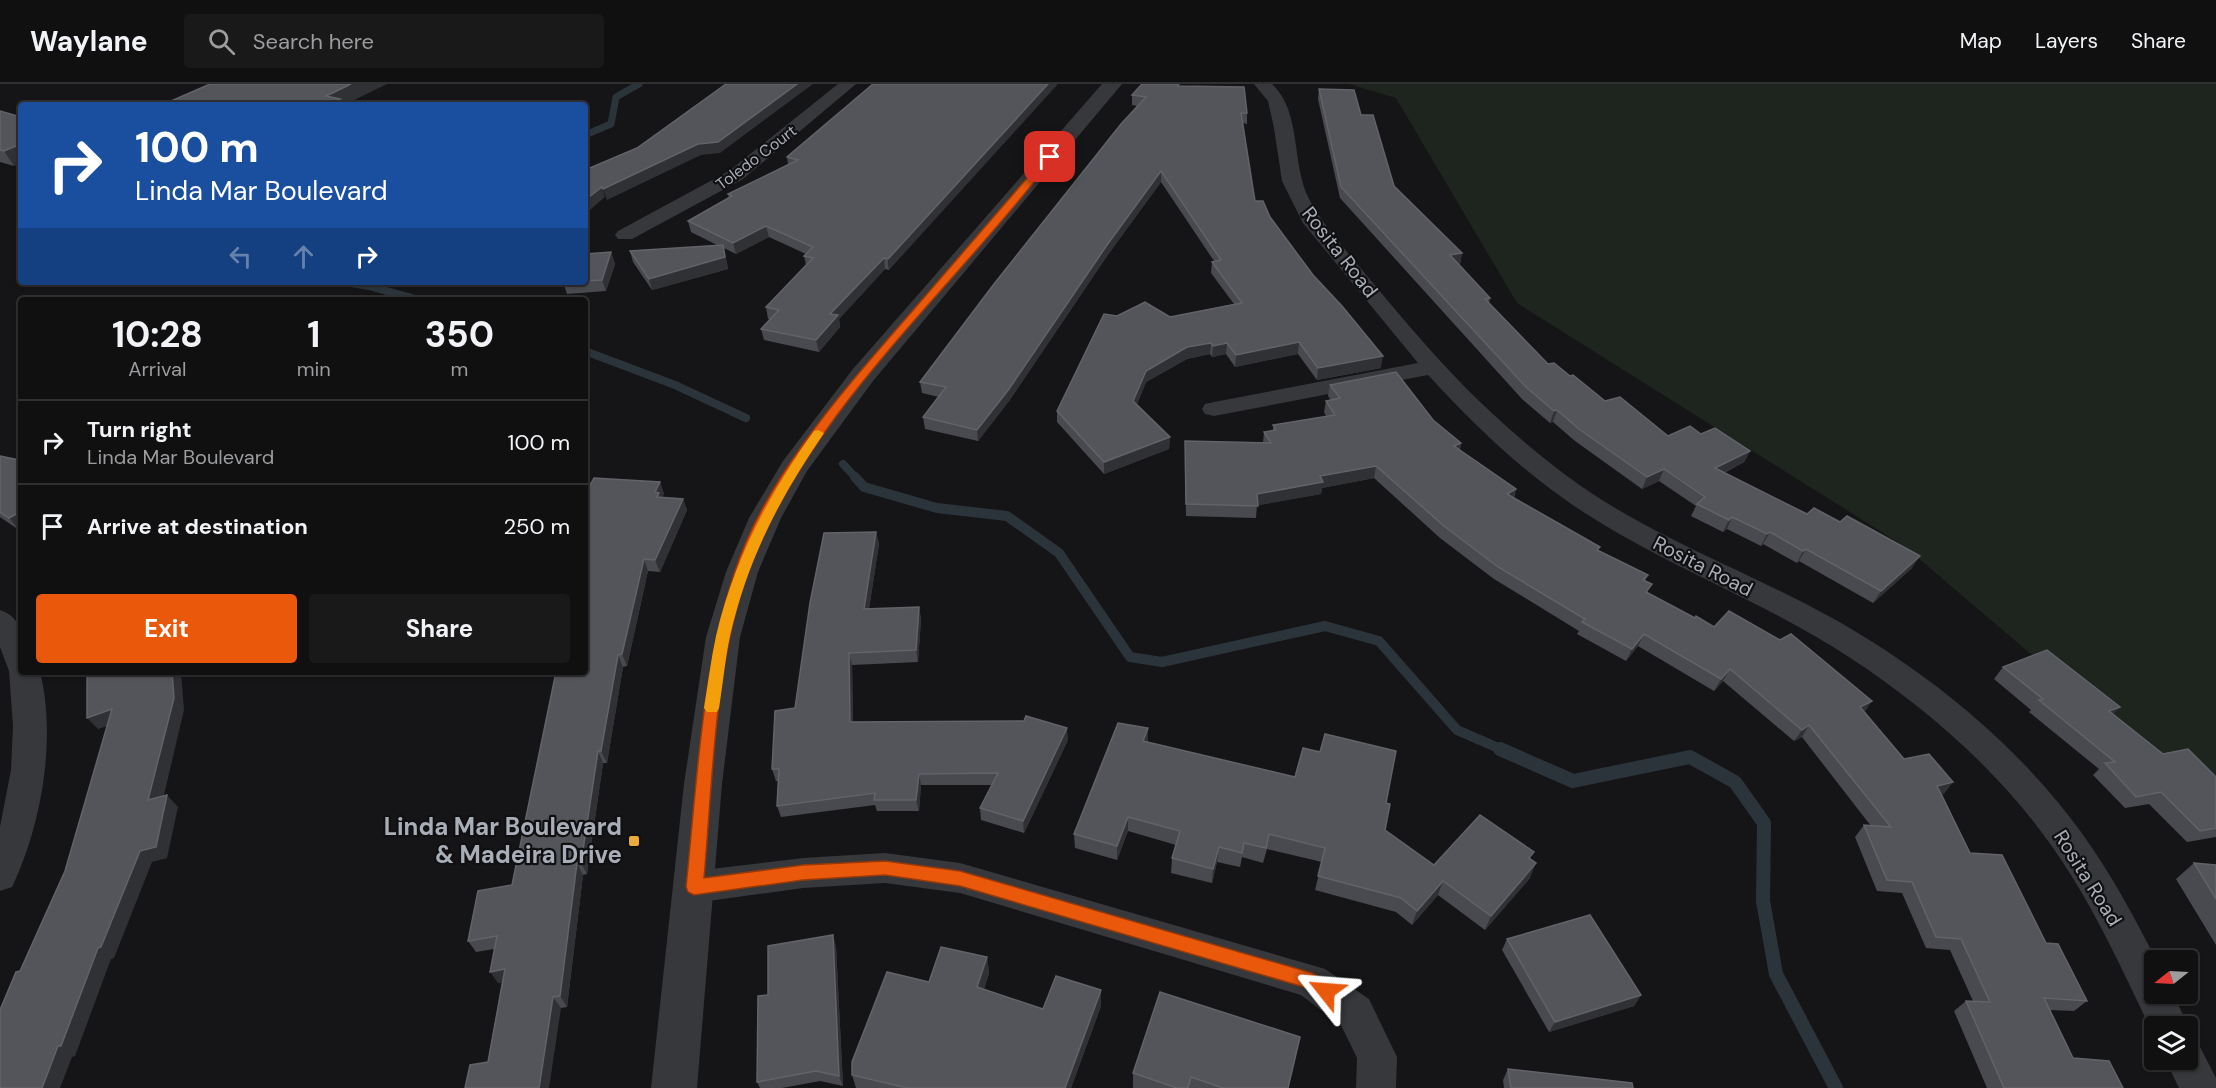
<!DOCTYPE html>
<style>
:root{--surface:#101011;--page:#19191a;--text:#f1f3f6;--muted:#9c9d9f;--line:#303031;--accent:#ea580c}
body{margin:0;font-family:"DM Sans",sans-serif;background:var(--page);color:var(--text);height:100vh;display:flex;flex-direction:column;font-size:22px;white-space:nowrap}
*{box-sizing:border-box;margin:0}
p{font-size:20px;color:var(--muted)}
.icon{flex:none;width:33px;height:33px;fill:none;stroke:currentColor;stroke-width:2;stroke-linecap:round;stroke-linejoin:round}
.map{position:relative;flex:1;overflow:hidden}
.details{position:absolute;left:18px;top:213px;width:570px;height:378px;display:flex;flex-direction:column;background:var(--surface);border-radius:6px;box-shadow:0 2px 4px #0004,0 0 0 2px var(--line)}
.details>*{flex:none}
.banner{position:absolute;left:18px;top:18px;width:570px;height:183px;border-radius:6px;box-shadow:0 2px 4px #0004,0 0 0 2px var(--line);background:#1a4fa0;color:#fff;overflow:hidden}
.needle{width:39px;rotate:252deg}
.tools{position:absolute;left:2144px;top:866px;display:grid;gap:12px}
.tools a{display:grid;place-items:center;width:54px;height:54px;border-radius:6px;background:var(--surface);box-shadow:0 2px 4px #0004,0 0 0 2px var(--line);font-size:30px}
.pin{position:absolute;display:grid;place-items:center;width:51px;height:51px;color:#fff;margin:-26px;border-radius:12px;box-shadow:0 3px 9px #0006}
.me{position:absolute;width:66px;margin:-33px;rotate:298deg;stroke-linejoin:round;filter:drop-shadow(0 0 4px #0008)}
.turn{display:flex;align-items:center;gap:21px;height:126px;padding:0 18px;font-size:27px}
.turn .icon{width:78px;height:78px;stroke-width:2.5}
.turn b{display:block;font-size:42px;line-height:51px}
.lanes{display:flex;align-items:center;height:57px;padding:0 18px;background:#0003;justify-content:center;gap:30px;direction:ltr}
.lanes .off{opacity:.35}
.eta{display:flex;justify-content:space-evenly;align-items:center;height:102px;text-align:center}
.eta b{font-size:36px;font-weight:700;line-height:42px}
.button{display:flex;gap:12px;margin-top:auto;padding:12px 18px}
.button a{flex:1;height:69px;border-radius:6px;background:var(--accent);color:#fff;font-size:24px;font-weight:700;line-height:69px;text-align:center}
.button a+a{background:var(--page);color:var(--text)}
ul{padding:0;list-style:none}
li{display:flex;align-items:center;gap:18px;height:84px;padding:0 18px;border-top:2px solid var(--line)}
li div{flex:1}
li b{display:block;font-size:22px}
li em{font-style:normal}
header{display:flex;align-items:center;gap:36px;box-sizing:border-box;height:84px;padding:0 30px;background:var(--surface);border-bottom:2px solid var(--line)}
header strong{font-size:28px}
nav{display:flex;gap:33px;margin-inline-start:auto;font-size:21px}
.search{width:420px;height:54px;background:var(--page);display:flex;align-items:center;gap:15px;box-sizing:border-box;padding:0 21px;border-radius:6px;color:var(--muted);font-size:22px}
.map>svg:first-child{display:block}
.green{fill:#1e251e}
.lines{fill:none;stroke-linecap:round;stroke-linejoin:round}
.stream-far3{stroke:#2c343b;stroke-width:7}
.stream-far2{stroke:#2c343b;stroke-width:8}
.stream-far1{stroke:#2c343b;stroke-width:10}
.stream{stroke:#2c343b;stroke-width:14}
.minor{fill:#37383c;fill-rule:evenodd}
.tertiary{fill:#37383c;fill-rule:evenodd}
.wall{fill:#494a4f}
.shaded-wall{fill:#303134}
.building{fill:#53555a;stroke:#616369;stroke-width:1.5}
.route{fill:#ea580c;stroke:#983908;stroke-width:1.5}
.slow{fill:#f59e0b}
.poi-dot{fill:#ebaa3a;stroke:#101012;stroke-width:2}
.labels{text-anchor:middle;stroke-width:4.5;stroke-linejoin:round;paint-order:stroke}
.far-street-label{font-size:16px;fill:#a8adb7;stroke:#101012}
.street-label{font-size:20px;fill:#a8adb7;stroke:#101012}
.near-poi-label{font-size:24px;font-weight:bold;fill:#a8adb7;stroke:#101012;text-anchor:end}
</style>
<header>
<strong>Waylane</strong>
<div class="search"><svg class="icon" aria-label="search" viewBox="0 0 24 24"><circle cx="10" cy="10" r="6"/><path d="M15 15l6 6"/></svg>Search here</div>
<nav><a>Map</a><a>Layers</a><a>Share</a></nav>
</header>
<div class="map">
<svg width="2216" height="1004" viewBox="0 0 2216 1004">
<rect width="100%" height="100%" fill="#151517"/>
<polygon class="green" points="1349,0 2216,0 2216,728 1904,462 1517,219 1396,14"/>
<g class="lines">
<polyline class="stream-far3" points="585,51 611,40 616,13 639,0"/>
<g class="stream-far2">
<polyline points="346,198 369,202"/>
<polyline points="371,198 369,202 419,216"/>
<polyline points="585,267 675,301 746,334"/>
<polyline points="843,380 856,394"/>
</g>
<polyline class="stream-far1" points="855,393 864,403 937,424 1007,432 1059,469 1130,573 1162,578 1325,542 1379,557 1457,646 1503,666"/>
<polyline class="stream" points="1500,665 1573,697 1690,673 1735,698 1764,739 1763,817 1776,890 1836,1004"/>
<g class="minor">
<polygon points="838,0 856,0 743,95 632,155 618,155 615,151 618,147 729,87"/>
<path d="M1254,0H1272C1302,28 1291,80 1309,115C1324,143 1347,167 1367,192C1403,235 1439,278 1479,317C1521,357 1565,394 1615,424C1686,466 1762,495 1834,535C1928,588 2017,660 2081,748C2110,788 2134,832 2156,876H2154V909H2173L2188,942L2187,945V942H2154V952C2128,898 2103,842 2071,791C2016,702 1936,630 1849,573C1768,520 1678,487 1596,436C1532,397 1479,346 1428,291L1214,332L1205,330L1202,325L1205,320L1214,318L1418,279L1303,139L1282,97L1274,44L1268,17Z"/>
<path d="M0,526C28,535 21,564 21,588H39L41,592C56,657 41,743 12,803L0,807V743L11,686L13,642L9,587L0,563Z"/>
<polygon points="885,769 960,779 1325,885 1369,915 1397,973 1396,1004 1356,1004 1357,974 1341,941 1301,911 960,809 885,799 803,804 694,819 681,814 676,803 681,792 694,787 803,774"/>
<polygon points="2187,956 2199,961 2216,994 2216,1004 2179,1004 2165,975 2187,975"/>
</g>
<polygon class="tertiary" points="1102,0 1122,0 873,297 807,387 781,434 758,488 740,553 722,700 697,1004 651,1004 684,700 706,553 726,488 749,434 783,377 853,285"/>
</g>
<g class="wall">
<polygon points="873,0 889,186 885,185 839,235 840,243 819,268 764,256 761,245 770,235 768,235 766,223 806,181 804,172 806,170 769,153 736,170 724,164 728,185 652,206 633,178 630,167 719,162 691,148 688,137 729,114 728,110 788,80 787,73"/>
<polygon points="1186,2 1247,29 1247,40 1243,39 1255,117 1270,133 1381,284 1317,296 1298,270 1235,283 1226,270 1212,273 1210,270 1187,275 1146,298 1137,320 1170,353 1169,365 1104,390 1057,338 1057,327 1117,232 1170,233 1234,220 1211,189 1212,178 1214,177 1161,98 1107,172 1009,317 978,357 925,345 923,333 939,313 922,309 920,298 1137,22 1132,21 1132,11"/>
<polygon points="1319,5 1361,31 1394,102 1462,169 1460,180 1458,180 1490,214 1489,219 1548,280 1570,292 1605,317 1668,352 1701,350 1750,367 1744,378 1724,389 1912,484 1873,519 1799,477 1797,479 1763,460 1761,462 1727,445 1723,448 1691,432 1696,422 1659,397 1642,405 1575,357 1553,338 1550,339 1522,315 1340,114 1318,15"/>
<polygon points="0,27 14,82 0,78"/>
<polygon points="611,168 615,180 606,207 567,210 563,198 585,198 585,170"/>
<polygon points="1330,301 1433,336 1461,359 1460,366 1516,405 1514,414 1599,467 1648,491 1645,497 1648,509 1865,628 1904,675 1944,710 1942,710 1970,769 2046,859 2087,917 2074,927 2050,926 2073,974 2123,1004 1987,1004 1954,927 1966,917 1973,917 1950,866 1926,864 1902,809 1877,807 1855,753 1864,741 1871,742 1802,653 1794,657 1723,597 1714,607 1638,562 1626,577 1577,550 1579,547 1494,495 1440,454 1374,394 1322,404 1321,410 1257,421 1256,434 1186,432 1185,357 1263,359 1264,348 1273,347 1273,341 1326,332 1324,328 1326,317 1331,316 1328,312"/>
<polygon points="0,372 21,378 21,445 19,446 0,433"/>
<polygon points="660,398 664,410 662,413 683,415 687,426 660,488 648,487 627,582 623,583 607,679 603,679 587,790 583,791 567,923 561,924 488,978 502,898 498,899 494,865 476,868 468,857 512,801"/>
<polygon points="876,448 879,460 869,525 919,523 921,535 918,578 852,581 853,638 1068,656 1024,749 981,736 980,724 992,701 921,701 919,727 877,727 875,721 781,733 777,722 778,697 776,697 772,685 795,624"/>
<polygon points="2003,583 2113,631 2163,670 2216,693 2216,753 2187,758 2149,720 2125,724 2093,691 2099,685 2029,628 2031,626 1994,595"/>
<polygon points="517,588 555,588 519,591"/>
<polygon points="1148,644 1148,658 1386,719 1385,746 1434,781 1531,775 1530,794 1485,846 1438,811 1412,841 1396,828 1315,806 1322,778 1267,765 1263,779 1242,773 1240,783 1217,778 1212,799 1171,789 1172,774 1176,761 1128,747 1117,776 1075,764 1074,750"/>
<polygon points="2194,779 2216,781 2216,861 2176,795"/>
<polygon points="1507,855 1641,911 1634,922 1549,948 1502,866"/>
<polygon points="836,862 843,1002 820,997 782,1004 760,1004 757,998 768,911"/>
<polygon points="987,873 989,889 984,905 1043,925 1101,906 1101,922 1071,1004 856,1004 852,991 929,898"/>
<polygon points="1300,953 1288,1004 1133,1004 1133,989"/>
<polygon points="1508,985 1633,1004 1504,1004 1503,996"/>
</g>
<g class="shaded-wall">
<polygon points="351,0 387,0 344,21 327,21 326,12"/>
<polygon points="797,0 813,0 720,69 701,71 607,116 603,105"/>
<polygon points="1048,0 1058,0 889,186 888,175"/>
<polygon points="21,60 21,79 14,82 4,67"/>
<polygon points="1161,87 1161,98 1107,172 1009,317 978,357 977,346 1107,161"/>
<polygon points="602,103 605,113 585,130 585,116"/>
<polygon points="766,142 769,153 736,170 733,159"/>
<polygon points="723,161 728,185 652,206 649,195"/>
<polygon points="611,168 615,180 606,207 602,196"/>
<polygon points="1462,169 1460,180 1447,182 1450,171"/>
<polygon points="884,174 885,185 839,235 840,243 819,268 816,256 830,230"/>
<polygon points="1299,258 1298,270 1235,283 1236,271"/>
<polygon points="1211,259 1210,270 1187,275 1146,298 1133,329 1133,317 1146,287 1187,263"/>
<polygon points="1227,259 1226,270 1212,273 1213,262"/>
<polygon points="1383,272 1381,284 1317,296 1318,284"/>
<polygon points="1557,326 1553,338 1550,339 1554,327"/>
<polygon points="1170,353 1169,365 1104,390 1104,378"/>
<polygon points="1461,359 1458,371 1454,362"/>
<polygon points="1750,367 1744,378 1709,396 1715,384"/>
<polygon points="1376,382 1374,394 1322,404 1321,410 1255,422 1257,410 1320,392"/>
<polygon points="1664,385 1659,397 1642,405 1647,393"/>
<polygon points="660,398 664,410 661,415 661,425 655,408"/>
<polygon points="1516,405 1512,417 1507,410"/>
<polygon points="683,415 687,426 660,488 655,476"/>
<polygon points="18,429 21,433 21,445 19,446 9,434"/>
<polygon points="1732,433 1727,445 1723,448 1729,436"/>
<polygon points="876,448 879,460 867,537 864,525"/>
<polygon points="1770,448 1763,460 1761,462 1767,450"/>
<polygon points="1806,465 1799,477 1797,479 1803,467"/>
<polygon points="1920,472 1912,484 1873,519 1881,507"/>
<polygon points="644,475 648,487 627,582 622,570"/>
<polygon points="919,523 921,535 918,578 916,566"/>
<polygon points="1644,550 1638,562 1626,577 1632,565"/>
<polygon points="849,569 852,581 853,650 850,638"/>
<polygon points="618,571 623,583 607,679 601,667"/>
<polygon points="1730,585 1723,597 1714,607 1721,595"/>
<polygon points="172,588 181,588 184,626 160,728 148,716"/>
<polygon points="1872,617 1864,629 1860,623"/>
<polygon points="2120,623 2109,635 2109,627"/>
<polygon points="112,625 123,637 98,645 87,634"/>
<polygon points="1809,641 1802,653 1794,657 1802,646"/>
<polygon points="1067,644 1068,656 1024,749 1023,737"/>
<polygon points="1148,644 1148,659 1143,657"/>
<polygon points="598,667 603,679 587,790 581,779"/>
<polygon points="919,690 921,701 919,727 916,716"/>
<polygon points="1953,698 1944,710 1928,713 1937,702"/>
<polygon points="167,711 178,723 167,774 152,778 114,874 111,875 75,972 72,973 60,1004 42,1004 98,864 140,767"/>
<polygon points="1128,733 1128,747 1117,776 1117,762"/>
<polygon points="1219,763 1217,778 1212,799 1213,785"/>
<polygon points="577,779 583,791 567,923 560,912"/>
<polygon points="1536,779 1530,794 1485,846 1491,832"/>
<polygon points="1443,797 1438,811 1412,841 1417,827"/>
<polygon points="833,851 836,862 843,1002 839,992"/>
<polygon points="987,873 989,889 980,919 977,903"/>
<polygon points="505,885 513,896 498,899 490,888"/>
<polygon points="1101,906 1101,922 1071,1004 1065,1004"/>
<polygon points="1641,911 1634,922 1549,948 1555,938"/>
<polygon points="553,913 561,924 549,1004 539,1004"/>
</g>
<g class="building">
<polygon points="210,0 351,0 326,12 340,15 327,21 162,21"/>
<polygon points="726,0 797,0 718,58 698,60 603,105 602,103 585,116 585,86 637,64"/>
<polygon points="873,0 1048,0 888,175 884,174 830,230 838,231 816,256 761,245 779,226 766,223 813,174 804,172 813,163 766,142 733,159 688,137 732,112 728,110 798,76 787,73"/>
<polygon points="1142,0 1179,0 1178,2 1244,3 1247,29 1241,29 1255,117 1263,117 1270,133 1313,191 1342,222 1383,272 1318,284 1299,258 1236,271 1227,259 1213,262 1211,259 1187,263 1146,287 1133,317 1170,353 1104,378 1057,327 1104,230 1117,232 1145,218 1170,233 1242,219 1212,178 1221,176 1161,87 1107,161 1009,305 977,346 923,333 946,303 920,298 994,200 1121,40 1146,13 1132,11"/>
<polygon points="1319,5 1354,6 1361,31 1373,31 1394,102 1462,169 1450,171 1490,214 1485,215 1548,280 1554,279 1570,292 1573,291 1605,317 1620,313 1668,352 1690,342 1701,350 1715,344 1750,367 1715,384 1807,430 1814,424 1840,438 1847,432 1920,472 1881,507 1806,465 1803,467 1770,448 1767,450 1732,433 1729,436 1697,420 1705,413 1664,385 1647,393 1579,345 1557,326 1554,327 1526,303 1341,103"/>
<polygon points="0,27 21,33 21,60 4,67 0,66"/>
<polygon points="723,161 725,173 649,195 630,167"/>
<polygon points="611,168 602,196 585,197 585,170"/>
<polygon points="1396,288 1433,336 1461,359 1454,362 1516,405 1507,410 1600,463 1597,466 1648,491 1643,496 1652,500 1646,508 1695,534 1696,532 1714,543 1729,527 1780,556 1791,550 1872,617 1860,623 1904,675 1929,670 1953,698 1937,702 1970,769 2002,771 2046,859 2058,860 2087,917 2044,914 2073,974 2109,977 2123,1004 2004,1004 1966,917 1990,918 1961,855 1936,853 1912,798 1887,796 1864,741 1891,743 1809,641 1802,646 1730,585 1721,595 1644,550 1632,565 1582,538 1585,535 1498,483 1444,442 1376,382 1320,392 1323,398 1257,410 1258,422 1186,420 1185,357 1271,359 1264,348 1276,346 1273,341 1335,331 1326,317 1340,314 1330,301"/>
<polygon points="0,372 19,376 21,378 21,432 18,429 9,434 0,428"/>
<polygon points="594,394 660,398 655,408 659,409 657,413 683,415 655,476 644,475 622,570 618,571 601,667 598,667 581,779 577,779 560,912 553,913 539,1004 465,1004 470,981 488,978 505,885 490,888 497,852 468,857 478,807 512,801 556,588 585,588 585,410"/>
<polygon points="876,448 864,525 919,523 916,566 849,569 850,638 1024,637 1026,632 1067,644 1023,737 980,724 998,689 919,690 916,716 874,716 875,709 777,722 779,685 772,685 775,627 795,624 810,519 824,449"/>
<polygon points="2047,566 2120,623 2109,627 2163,670 2188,665 2216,693 2216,744 2200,747 2161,708 2136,713 2105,679 2115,678 2039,616 2043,615 2003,583"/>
<polygon points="87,588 172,588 174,614 148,716 167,711 156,763 140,767 101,863 98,864 61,962 58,962 42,1004 0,1004 0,926 16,888 20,887 65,787 112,625 87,634"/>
<polygon points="1118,639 1148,644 1143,657 1295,693 1303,664 1320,668 1325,650 1396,667 1386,719 1390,720 1385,746 1434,781 1480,731 1534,768 1529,774 1536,779 1491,832 1443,797 1417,827 1401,814 1318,792 1325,764 1269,750 1266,764 1244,759 1242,769 1219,763 1213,785 1172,774 1180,747 1128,733 1117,762 1074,750"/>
<polygon points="2194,779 2216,781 2216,815"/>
<polygon points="1590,831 1641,911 1555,938 1507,855"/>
<polygon points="833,851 839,992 816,987 757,998 758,912 768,911 768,862"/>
<polygon points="941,863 987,873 977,903 1043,925 1056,892 1101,906 1065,1004 907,1004 852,991 852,978 887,888 929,898"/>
<polygon points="1160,908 1300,953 1288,1004 1223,1004 1191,993 1188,1004 1177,1004 1133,989"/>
<polygon points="1508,985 1632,999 1633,1004 1511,1004"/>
</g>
<path class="route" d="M1047,71L1054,73C951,208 811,324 749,486C714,578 713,696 704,794L803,781L885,777L960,787L1312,889L1333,901L1335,907L1333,913L1326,916L1307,904L960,802L885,791L803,796L694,811L688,808L686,803C697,698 701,591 734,490C765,394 842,308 908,232C954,179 1000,125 1047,71Z"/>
<path class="slow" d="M818,346L824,349C779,415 748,474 730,552C725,575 723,600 719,624L717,628H707L704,624C708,600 711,575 716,552C734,476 769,410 814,347Z"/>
<rect class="poi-dot" x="628" y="751" width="12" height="12" rx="3"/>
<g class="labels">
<g class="far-street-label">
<text transform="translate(756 73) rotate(-37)" y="6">Toledo Court</text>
</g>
<g class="street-label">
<text transform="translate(1340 168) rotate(52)" y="7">Rosita Road</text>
<text transform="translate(1703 482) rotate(27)" y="7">Rosita Road</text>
<text transform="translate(2088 794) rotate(58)" y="7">Rosita Road</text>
</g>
<g class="near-poi-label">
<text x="622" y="751">Linda Mar Boulevard<tspan x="622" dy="28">&amp; Madeira Drive</tspan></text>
</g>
</g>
</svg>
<div class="tools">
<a><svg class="needle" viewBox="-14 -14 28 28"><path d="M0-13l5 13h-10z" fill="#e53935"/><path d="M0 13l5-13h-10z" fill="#9c9d9f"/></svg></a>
<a><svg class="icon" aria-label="layers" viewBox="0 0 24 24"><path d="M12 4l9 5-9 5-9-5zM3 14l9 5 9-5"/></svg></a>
</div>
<div class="pin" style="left:1050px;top:73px;background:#d93025"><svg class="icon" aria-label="arrive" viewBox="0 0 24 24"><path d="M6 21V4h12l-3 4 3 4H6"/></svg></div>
<svg class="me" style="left:1326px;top:907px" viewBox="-20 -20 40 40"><path d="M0-17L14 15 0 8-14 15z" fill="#ea580c" stroke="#fff" stroke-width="4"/></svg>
<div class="banner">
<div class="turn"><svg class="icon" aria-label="right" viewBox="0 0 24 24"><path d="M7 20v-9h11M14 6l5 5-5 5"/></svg><div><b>100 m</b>Linda Mar Boulevard</div></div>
<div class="lanes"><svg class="icon off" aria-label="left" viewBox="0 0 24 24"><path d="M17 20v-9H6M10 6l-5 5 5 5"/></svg><svg class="icon off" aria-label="ahead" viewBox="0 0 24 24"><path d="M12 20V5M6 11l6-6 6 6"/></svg><svg class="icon" aria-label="right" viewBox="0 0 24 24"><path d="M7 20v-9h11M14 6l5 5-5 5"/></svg></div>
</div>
<section class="details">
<div class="eta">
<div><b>10:28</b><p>Arrival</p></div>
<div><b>1</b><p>min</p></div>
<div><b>350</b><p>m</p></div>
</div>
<ul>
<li><svg class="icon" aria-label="right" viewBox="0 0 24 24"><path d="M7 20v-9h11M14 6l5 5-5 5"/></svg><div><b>Turn right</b><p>Linda Mar Boulevard</p></div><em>100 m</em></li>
<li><svg class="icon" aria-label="arrive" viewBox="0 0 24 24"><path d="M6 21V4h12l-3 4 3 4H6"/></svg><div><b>Arrive at destination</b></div><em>250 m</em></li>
</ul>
<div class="button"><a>Exit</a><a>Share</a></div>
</section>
</div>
